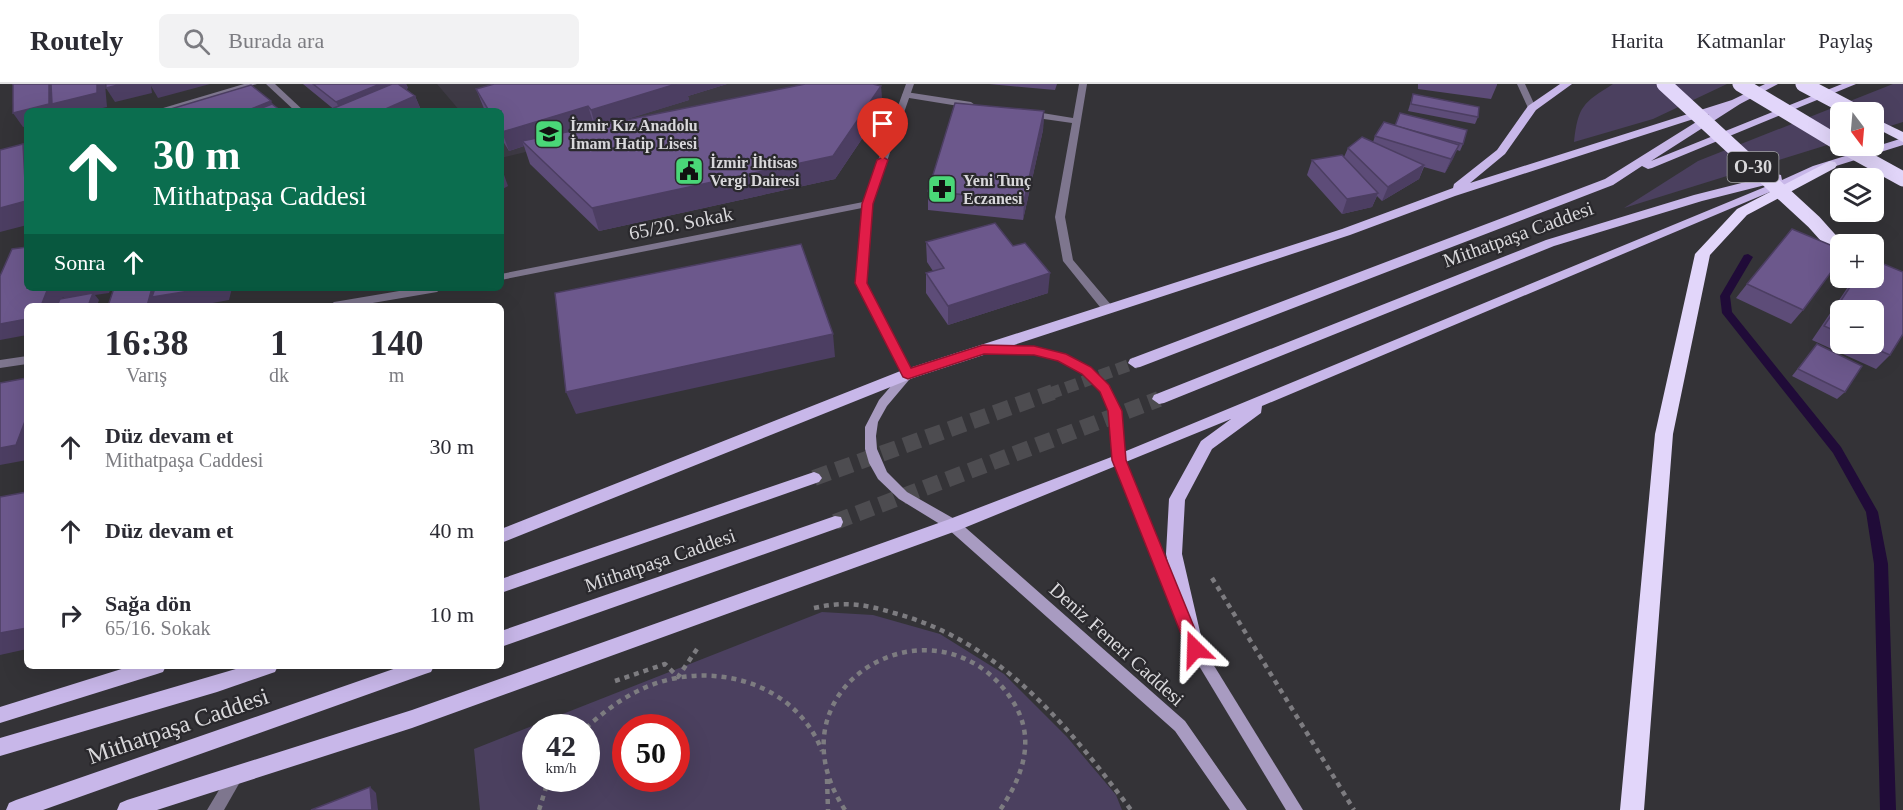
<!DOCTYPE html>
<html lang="tr">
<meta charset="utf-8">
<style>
:root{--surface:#fff;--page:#f2f2f3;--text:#2b2b33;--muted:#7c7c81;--line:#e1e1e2}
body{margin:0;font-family:"Times New Roman",serif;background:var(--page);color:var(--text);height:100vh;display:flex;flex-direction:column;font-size:22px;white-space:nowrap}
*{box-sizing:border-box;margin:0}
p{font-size:20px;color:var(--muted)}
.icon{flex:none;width:33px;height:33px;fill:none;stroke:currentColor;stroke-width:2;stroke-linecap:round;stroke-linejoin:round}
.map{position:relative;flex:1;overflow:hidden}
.drawer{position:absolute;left:24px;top:219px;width:480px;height:366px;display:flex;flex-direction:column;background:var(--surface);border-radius:9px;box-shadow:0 6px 24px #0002}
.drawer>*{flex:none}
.top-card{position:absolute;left:24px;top:24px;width:480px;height:183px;border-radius:9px;box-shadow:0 6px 24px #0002;background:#0b6e4f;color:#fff;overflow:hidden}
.needle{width:39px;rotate:164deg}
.fabs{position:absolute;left:1830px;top:18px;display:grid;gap:12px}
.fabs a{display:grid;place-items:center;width:54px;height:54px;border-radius:9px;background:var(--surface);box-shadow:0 6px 24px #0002;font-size:30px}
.speed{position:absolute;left:522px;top:630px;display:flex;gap:12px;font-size:30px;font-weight:700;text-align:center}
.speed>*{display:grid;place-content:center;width:78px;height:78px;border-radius:50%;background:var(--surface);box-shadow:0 6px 24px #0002;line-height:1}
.speed small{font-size:15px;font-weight:400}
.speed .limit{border:9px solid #d22;background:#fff;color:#111}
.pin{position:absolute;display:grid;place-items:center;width:51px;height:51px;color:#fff;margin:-62px -26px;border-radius:50% 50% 50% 0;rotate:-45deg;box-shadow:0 0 6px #0007}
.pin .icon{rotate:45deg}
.me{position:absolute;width:66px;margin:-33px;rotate:338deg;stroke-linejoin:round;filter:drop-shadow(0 0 4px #0008)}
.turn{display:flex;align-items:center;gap:21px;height:126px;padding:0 30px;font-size:27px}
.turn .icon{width:78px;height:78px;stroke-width:2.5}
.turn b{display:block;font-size:42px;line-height:51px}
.then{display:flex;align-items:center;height:57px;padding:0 30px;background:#0003;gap:12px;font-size:22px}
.eta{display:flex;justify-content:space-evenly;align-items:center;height:102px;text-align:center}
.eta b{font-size:36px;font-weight:600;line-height:42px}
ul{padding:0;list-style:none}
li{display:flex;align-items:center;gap:18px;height:84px;padding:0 30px}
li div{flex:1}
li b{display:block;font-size:22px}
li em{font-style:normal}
header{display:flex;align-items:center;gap:36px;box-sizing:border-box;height:84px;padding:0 30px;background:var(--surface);border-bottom:2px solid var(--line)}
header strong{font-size:28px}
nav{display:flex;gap:33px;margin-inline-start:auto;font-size:21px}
.search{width:420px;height:54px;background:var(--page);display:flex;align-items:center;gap:15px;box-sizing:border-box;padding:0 21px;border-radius:9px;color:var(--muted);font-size:22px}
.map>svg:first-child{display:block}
.built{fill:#3e3a45}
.green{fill:#4b405f;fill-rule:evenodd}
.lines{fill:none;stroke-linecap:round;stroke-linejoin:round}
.stream{fill:#200b38;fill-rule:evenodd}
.primary-tunnel-far1{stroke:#4d4c50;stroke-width:12;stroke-dasharray:12 6;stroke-linecap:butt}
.primary-tunnel{stroke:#4d4c50;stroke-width:16;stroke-dasharray:16 8;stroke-linecap:butt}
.path{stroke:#7d7c80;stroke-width:4.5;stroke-dasharray:5 5;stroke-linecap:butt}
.service{fill:#7e768e;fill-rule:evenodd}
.minor{fill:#7e768e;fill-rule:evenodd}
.secondary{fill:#a89bc1;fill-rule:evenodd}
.primary{fill:#c8b7e9;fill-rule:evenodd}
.motorway{fill:#e2d6fa;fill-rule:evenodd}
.motorway-bridge{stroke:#e2d6fa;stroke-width:15}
.wall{fill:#5d4c78;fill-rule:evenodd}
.shaded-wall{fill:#4c3e62}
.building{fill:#6c588c;stroke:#4c3e62;stroke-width:1.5}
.route{fill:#e11d48;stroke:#92132f;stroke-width:1.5}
.labels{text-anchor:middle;stroke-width:4.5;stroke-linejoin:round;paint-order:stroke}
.far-poi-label{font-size:16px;font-weight:bold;fill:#d9d8db;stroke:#2a292d;text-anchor:start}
.shield{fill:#2a292d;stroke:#a4a4a7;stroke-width:1.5}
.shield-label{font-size:18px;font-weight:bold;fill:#d9d8db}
.street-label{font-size:20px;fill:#d9d8db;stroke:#2a292d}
.near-street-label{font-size:24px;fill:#d9d8db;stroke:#2a292d}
</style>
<header>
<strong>Routely</strong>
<div class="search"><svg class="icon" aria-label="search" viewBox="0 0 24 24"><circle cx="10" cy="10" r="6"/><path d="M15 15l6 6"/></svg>Burada ara</div>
<nav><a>Harita</a><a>Katmanlar</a><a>Paylaş</a></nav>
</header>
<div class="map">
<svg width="1903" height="726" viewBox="0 0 1903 726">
<rect width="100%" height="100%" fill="#343337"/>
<polygon class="built" points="437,0 806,0 501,74 501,27 460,27"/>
<g class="green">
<path d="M1613,0H1727L1653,35L1574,58C1578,22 1583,19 1613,0Z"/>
<polygon points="1893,0 1903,0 1903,38 1874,47 1874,28 1840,28 1840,57 1624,124 1698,77"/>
<path d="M822,528L873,531L940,550L1004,590L1067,653L1116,711L1122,726H480L474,665ZM536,644H586V694H536ZM626,644H676V694H626Z"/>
</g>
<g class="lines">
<polygon class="stream" points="1748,170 1753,173 1730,212 1732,228 1841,363 1878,428 1888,480 1896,726 1880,726 1874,480 1866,428 1833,369 1722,229 1720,212 1744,171"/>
<polyline class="primary-tunnel-far1" points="1049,310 1135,279"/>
<g class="primary-tunnel">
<polyline points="814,394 1053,308"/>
<polyline points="835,438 1159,315"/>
</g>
<g class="path">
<polyline points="1212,494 1354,726"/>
<path d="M814,524C845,517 864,520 894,529C1000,557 1068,642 1131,726"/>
<polyline points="615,597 665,580 678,593 697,565"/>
<path d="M586,644C608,624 631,607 660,598C722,579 797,602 822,667"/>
<polyline points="827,695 828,726"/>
<polyline points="539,726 549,694"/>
<path d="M845,726C763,601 938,503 1012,616C1037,654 1023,692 1000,726"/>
</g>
<g class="service">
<polygon points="1079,0 1087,0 1065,133 1073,176 1112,222 1113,225 1112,228 1104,228 1063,177 1055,133 1072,39 1030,33 1026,30 1030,27 1073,34"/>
<polygon points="906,8 971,18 975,21 971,24 903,13 902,11"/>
<polygon points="236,684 241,686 244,691 224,726 207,726 231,686"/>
</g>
<g class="minor">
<polygon points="244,0 257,0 167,27 153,27"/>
<polygon points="266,0 275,0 304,27 295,27"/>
<polygon points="906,0 914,0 872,120 866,199 914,290 912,293 904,293 856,199 862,124 501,196 501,190 863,118"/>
<polygon points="1517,0 1525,0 1536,24 1535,26 1529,26"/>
<polygon points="27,60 27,66 0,74 0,68"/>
<polygon points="417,204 442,204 437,208 355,222 329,222 334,218"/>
<polygon points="27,272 27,280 0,284 0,276"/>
</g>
<g class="secondary">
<polygon points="984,262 1034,262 1066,270 1090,284 1109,302 1121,327 1125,376 1188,531 1186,535 1181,537 1176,535 1174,531 1113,376 1109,327 1100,307 1082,290 1059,276 1034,270 980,269 978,266 980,263"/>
<polygon points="908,286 914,290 887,322 878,338 876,352 877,365 887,388 907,408 958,437 1185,637 1247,726 1230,726 1175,647 948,445 899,415 878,395 869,379 865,365 865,343 879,316 904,287"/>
<polygon points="1192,552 1197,554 1303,726 1286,726 1187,562 1185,558 1187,554"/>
</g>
<g class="primary">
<polygon points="1560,0 1572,0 1536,26 1505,70 1470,99 1732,16 1765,0 1778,0 1740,20 1651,77 1842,0 1856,0 1652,84 1648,85 1642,82 1613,101 1140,283 1135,284 1128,279 1130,275 1605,95 1709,30 1455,112 1350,151 913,294 501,459 501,445 903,286 1342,145 1453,104 1454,100 1497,66 1528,22"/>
<polygon points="1903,54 1903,61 1820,87 1262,322 1261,329 1212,365 1185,416 1182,470 1204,565 1201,570 1195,573 1189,570 1186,565 1166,470 1169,415 1201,357 1231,335 959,446 412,644 157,726 117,726 120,719 127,716 412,626 947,436 1114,372 1777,98 1702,117 1554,162 1164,319 1159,320 1152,315 1154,311 1546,156 1694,111 1777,90 1781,91 1782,96 1813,82"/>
<polygon points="814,388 819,390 822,394 819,398 501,509 501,495"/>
<polygon points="835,432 841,433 843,438 841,443 501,563 501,547"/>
<polygon points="131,582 166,582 163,588 157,590 0,639 0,623"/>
<polygon points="246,582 278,582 275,588 217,608 0,672 0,654"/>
<polygon points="402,582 434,582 431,588 425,590 43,726 6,726 9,719 16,716"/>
</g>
<g class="motorway">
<polygon points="1874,34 1903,48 1903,58 1874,43"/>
<polygon points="1830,77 1835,78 1837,81 1835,84 1747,131 1710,171 1673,350 1644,726 1620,726 1655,350 1695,170 1737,125"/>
</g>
<g class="motorway-bridge">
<polyline points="1664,0 1814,138 1840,167"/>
<polyline points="1740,0 1840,60"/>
<polyline points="1803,0 1856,28"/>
<polyline points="1843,62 1903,95"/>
</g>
</g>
<g class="wall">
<polygon points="303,0 406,0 408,4 406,5 415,12 421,26 419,27 336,27"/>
<path d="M494,0H727L688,12L689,16L623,36L881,2L882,25L835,95L599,147L530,80L524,62L509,67L501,54V27H485L476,5ZM594,41L595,42L579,45Z"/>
<polygon points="989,0 1057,0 1055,6"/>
<polygon points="1418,0 1497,0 1497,1 1491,15 1418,5"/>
<polygon points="1413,10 1478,33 1475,40 1408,27"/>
<polygon points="1044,27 1043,46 1023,136 928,126 928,107"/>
<polygon points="1384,38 1463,60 1460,67 1457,66 1445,89 1424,83 1419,95 1382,117 1377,112 1372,123 1342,130 1307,91 1312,76 1344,73 1348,64 1373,58 1375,52"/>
<polygon points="926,158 1048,209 948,241 926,209 926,189 933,187 927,178"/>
<path d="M1854,194H1874L1890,271L1876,285L1812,256ZM1840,226L1874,260H1840Z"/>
<polygon points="1747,200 1803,226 1791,240 1736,214"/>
<polygon points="1817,260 1845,308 1837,315 1792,292"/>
</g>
<g class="shaded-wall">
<polygon points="49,0 105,0 107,23 89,27 27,27 27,42 23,43 13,29"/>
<polygon points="122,0 210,0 158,14 151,2 152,9 115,18 106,4"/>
<polygon points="380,0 406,0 408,4 355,27 341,27 336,18"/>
<polygon points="676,0 727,0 688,12 689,16 596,45 591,26"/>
<polygon points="881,2 882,25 835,95 599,147 592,124"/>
<polygon points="415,12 421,26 419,27 381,27"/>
<polygon points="271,17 276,27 246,27"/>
<polygon points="588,22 594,41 526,61 522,57 524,62 509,67 502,48"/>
<polygon points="1044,27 1043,46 1023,136 1024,117"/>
<polygon points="23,60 27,66 27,141 0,148 0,124"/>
<polygon points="1459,61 1453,75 1445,89 1451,75"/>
<polygon points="1424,81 1419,95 1382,117 1388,103"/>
<polygon points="503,88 508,102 501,106 501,89"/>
<polygon points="1378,109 1372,123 1342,130 1347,115"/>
<polygon points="1050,189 1048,209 948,241 948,222"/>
<polygon points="48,204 111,204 109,209 95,211 99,216 97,222 88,222 66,216 63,213 59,222 41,222"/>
<polygon points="152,204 232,204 229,216 196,222 159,222 156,219 155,222 147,222"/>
<polygon points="27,235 27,251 0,256 0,240"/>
<polygon points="833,250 835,273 576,330 566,308"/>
<polygon points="27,332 27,376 0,381 0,364"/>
<polygon points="27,544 27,565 0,571 0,549"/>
<polygon points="370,703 376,709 378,726 372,726"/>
</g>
<g class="building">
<polygon points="13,0 49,0 49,20 13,29"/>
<polygon points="51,0 97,0 97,9 52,20"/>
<polygon points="106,0 122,0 106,4"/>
<polygon points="313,0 380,0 336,18"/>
<polygon points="392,0 398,0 415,12 381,27 338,27 334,24"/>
<polygon points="494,0 676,0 591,26 588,22 502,48 501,27 489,27 476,5"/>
<polygon points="805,0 873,0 881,2 833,72 592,124 522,57"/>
<polygon points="251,1 271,17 246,27 164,27"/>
<polygon points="1413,10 1479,23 1478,33 1411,20"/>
<polygon points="955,19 1044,27 1024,117 928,107"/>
<polygon points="272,20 281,27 254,27"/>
<polygon points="1400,29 1467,46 1463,60 1395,42"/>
<polygon points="1384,38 1459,61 1451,75 1375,52"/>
<polygon points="1362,53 1424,81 1388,103 1348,64"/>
<polygon points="23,60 26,117 0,124 0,66"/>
<polygon points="1342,71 1378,109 1347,115 1312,76"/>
<polygon points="995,139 1013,162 1025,159 1050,189 948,222 926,189 944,184 926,158"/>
<polygon points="1792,145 1840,165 1840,176 1803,226 1747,200"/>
<polygon points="801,160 833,250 566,308 555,209"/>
<polygon points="27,163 27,204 48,204 41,222 27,222 27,235 0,240 0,192 12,165"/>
<polygon points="1874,176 1903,188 1903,250 1890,271 1864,260 1874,260 1874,226 1840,226 1840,249 1824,242 1856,194 1874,194"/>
<polygon points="114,204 152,204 147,222 108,222"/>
<polygon points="155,204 208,204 152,213"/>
<polygon points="93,209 88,222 57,222 60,215"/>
<polygon points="1817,260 1862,282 1845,308 1798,285"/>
<polygon points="27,294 27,332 16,361 0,364 0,299"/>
<polygon points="27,408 27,544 0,549 0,413"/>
<polygon points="370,703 372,726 311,726"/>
</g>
<polygon class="route" points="883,73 888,76 873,120 867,199 911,284 983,261 1034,262 1066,270 1091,283 1109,301 1122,327 1126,376 1203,565 1201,570 1195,572 1190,570 1187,565 1112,376 1108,327 1100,308 1082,290 1058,277 1034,271 984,270 908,295 903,293 855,199 862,120 877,76"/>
<defs>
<g id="school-square" transform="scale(1.5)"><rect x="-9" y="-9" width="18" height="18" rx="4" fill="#4ad778" stroke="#2a292d"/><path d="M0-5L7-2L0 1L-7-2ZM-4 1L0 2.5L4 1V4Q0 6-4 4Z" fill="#111"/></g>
<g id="civic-square" transform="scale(1.5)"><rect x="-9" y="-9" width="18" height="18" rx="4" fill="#4ad778" stroke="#2a292d"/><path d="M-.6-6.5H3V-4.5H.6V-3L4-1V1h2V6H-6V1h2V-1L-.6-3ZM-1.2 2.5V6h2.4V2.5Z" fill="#111"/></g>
<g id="pharmacy-square" transform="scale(1.5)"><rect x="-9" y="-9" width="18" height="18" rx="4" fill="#4ad778" stroke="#2a292d"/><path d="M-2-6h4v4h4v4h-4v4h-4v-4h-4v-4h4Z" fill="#111"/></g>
</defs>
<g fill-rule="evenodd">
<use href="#school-square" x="549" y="50"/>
<use href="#civic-square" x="689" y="87"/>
<use href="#pharmacy-square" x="942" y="105"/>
</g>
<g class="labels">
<g class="far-poi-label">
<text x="570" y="47">İzmir Kız Anadolu<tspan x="570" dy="18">İmam Hatip Lisesi</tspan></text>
<text x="710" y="84">İzmir İhtisas<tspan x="710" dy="18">Vergi Dairesi</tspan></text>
<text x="963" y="102">Yeni Tunç<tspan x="963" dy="18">Eczanesi</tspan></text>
</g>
<rect class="shield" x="1727.5" y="68" width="51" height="30" rx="4.5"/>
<g class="shield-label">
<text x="1753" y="89">O-30</text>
</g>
<g class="street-label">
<text transform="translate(681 139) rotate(-11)" y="7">65/20. Sokak</text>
<text transform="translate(1518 150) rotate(-20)" y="7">Mithatpaşa Caddesi</text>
<text transform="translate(660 476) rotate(-19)" y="7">Mithatpaşa Caddesi</text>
<text transform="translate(1117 560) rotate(42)" y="7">Deniz Feneri Caddesi</text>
</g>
<g class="near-street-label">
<text transform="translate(178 642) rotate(-19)" y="8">Mithatpaşa Caddesi</text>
</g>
</g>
</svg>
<div class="fabs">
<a><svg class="needle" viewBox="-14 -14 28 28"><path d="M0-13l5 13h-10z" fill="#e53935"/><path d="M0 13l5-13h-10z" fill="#7c7c81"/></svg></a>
<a><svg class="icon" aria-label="layers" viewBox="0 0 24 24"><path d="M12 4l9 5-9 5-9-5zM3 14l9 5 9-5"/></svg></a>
<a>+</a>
<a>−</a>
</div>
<div class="speed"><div>42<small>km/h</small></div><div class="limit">50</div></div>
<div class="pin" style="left:883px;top:76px;background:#d93025"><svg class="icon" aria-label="arrive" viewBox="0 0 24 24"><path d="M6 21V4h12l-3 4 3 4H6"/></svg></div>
<svg class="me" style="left:1195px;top:565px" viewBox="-20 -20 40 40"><path d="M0-17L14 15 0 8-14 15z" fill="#e11d48" stroke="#fff" stroke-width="4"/></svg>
<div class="top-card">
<div class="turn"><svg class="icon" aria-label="ahead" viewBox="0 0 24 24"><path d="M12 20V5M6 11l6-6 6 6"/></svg><div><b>30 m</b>Mithatpaşa Caddesi</div></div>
<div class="then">Sonra<svg class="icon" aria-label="ahead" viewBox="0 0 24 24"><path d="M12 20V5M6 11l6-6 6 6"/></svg></div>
</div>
<section class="drawer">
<div class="eta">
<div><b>16:38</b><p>Varış</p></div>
<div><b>1</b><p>dk</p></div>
<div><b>140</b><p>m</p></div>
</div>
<ul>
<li><svg class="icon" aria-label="ahead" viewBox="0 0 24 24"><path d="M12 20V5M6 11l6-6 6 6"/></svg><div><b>Düz devam et</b><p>Mithatpaşa Caddesi</p></div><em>30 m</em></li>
<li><svg class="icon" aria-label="ahead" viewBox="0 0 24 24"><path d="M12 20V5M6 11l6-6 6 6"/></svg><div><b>Düz devam et</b></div><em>40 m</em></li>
<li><svg class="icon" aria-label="right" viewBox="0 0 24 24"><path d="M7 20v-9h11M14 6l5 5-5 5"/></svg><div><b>Sağa dön</b><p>65/16. Sokak</p></div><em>10 m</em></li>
</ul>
</section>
</div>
